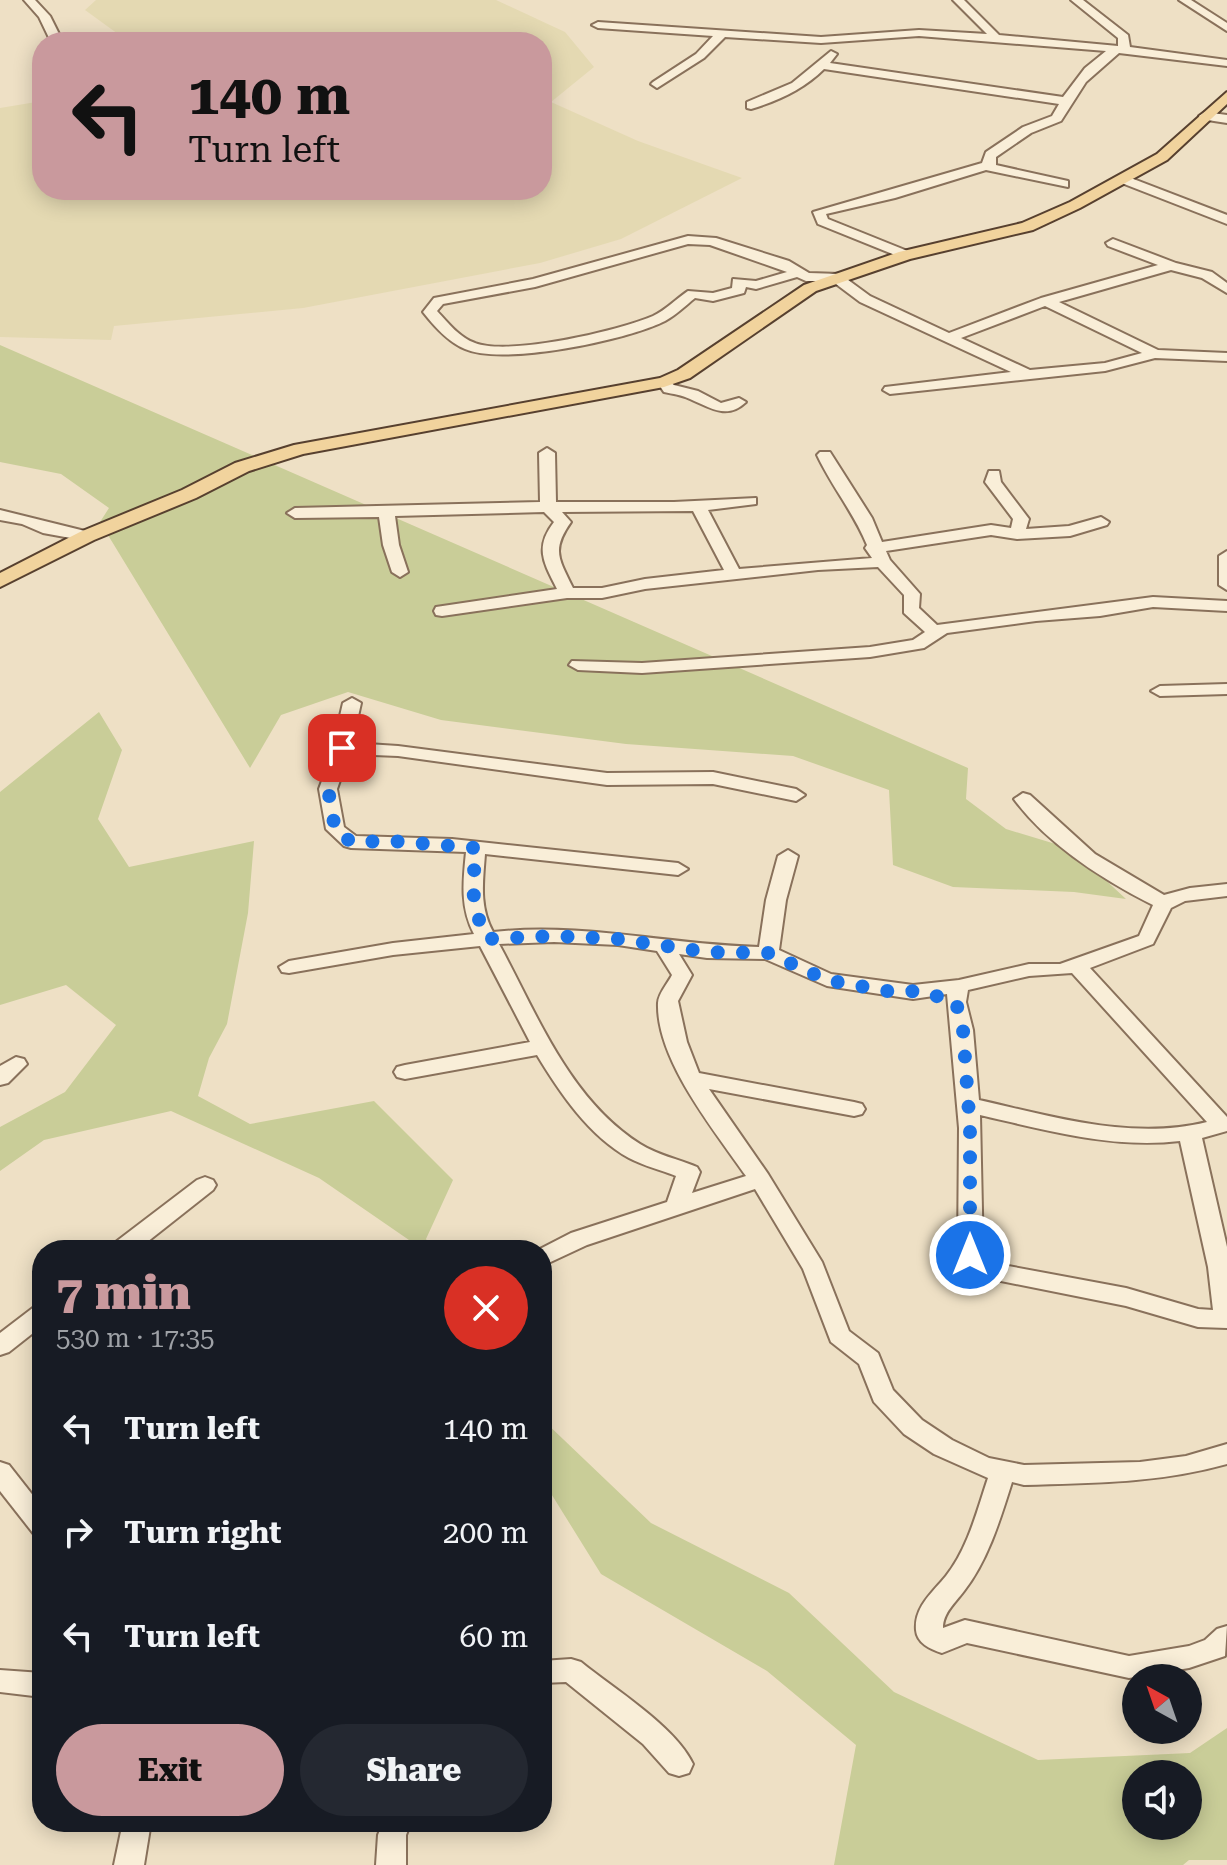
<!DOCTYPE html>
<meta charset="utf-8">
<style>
:root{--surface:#171b24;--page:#242831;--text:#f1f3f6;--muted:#9ea1a6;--accent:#c9999d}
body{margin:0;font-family:"Roboto Serif",serif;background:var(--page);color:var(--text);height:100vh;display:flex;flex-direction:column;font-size:30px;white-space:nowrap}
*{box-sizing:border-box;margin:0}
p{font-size:26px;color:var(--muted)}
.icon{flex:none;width:44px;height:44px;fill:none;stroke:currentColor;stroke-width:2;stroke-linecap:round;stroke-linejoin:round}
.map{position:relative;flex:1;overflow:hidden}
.sheet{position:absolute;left:32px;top:1240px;width:520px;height:592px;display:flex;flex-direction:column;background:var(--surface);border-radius:32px;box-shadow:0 4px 20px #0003}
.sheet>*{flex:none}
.banner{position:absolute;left:32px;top:32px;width:520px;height:168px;border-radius:32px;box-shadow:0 4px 20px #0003;background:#c9999d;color:#111;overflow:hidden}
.needle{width:52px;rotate:320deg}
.tools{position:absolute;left:1122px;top:1664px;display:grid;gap:16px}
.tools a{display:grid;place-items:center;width:80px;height:80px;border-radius:50%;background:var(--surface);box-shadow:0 4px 20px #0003;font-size:40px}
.pin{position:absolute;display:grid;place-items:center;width:68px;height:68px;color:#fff;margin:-34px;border-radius:16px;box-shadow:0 4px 12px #0006}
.me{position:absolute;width:88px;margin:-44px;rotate:0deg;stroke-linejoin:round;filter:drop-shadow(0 0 6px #0008)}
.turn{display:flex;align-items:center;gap:28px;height:168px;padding:0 24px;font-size:36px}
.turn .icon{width:104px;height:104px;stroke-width:2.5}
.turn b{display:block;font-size:56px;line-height:68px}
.round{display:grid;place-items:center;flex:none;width:84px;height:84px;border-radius:42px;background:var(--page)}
.headline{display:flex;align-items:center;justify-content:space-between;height:136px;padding:0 24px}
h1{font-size:48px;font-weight:800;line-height:60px;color:var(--accent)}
.button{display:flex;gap:16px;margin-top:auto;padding:16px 24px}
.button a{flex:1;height:92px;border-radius:48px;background:var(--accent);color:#111;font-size:32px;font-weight:800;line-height:92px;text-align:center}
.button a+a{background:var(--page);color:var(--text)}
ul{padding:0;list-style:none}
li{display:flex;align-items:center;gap:24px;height:104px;padding:0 24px}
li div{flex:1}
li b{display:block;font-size:30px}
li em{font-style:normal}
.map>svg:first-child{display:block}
.farmland{fill:#e4d9b2}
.green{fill:#c9cd98;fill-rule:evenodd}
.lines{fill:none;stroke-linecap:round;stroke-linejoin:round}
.minor-casing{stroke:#89715b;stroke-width:4}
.major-casing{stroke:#57402f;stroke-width:4}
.minor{fill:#f9eed8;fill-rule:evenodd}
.major{fill:#f1d39d;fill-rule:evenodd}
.route{stroke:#1a73e8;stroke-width:14;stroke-dasharray:0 25.2}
</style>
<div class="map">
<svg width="1227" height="1865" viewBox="0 0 1227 1865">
<rect width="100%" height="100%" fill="#eee0c5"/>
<polygon class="farmland" points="96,0 496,0 565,32 594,67 551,102 638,141 742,178 621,239 540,263 303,308 114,326 111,340 0,337 0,108 42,101 42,190 542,190 542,42 129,42 85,10"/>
<g class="green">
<polygon points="0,345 968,768 966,799 1006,829 1072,849 1126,899 1074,892 953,887 893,865 889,790 793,756 626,744 441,720 348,692 281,715 250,768 100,522 109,508 61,474 0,462"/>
<polygon points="99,712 122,750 98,819 129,867 254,841 248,913 227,1024 209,1058 198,1096 250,1124 374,1101 453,1180 426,1239 432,1250 409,1250 409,1240 319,1178 171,1111 44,1140 0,1171 0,1127 65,1092 116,1025 66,985 0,1005 0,792"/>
<path d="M542,1419L651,1523L789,1593L894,1692L1038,1760L1190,1753L1227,1728V1860H1189L1183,1865H834L856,1745L767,1671L601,1574L542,1479ZM1136,1774H1188V1826H1136Z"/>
</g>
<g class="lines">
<g class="minor-casing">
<g id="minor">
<polygon points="24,0 35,0 50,16 63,42 51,42 39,17"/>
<path d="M953,0H964L999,35L1118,46V38L1071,0H1083L1128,35L1130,47L1227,60V66L1119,53L1086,82L1061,121L1031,133L996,157V165L1068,181V187L986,170L895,198L826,214L828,219L910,252V258L905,259L818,224L813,212L982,163L986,152L1023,127L1052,116L1059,104L824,69C804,89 778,101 751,109L747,108V102L792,83L831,51L837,54L830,63L1063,97L1085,68L1106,51L919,36L821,43L725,37L704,58L657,88L651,84L653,82L696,54L713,36L598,28L592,25L598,22L821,37L919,30L987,34Z"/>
<polygon points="1179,0 1191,0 1227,23 1227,31"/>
<polygon points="1205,112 1227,115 1227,123 1201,119 1199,116"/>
<polygon points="1123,175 1227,215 1227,224 1119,182 1119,176"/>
<path d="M688,236L716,238L789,261L809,273L840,274L870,296L949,333L1041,298L1158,265L1108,246L1106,243L1113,239L1176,263L1212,272L1227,283V293L1202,278L1171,270L1059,302L1158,350L1227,353V361L1155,358L1105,371L890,394L883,390L885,387L1011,372L860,302L832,281H806L797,277L756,289L746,287L744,293L713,301L695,298C685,306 676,315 665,321C628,340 503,366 465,349C448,342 434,326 423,312L434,298L533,279ZM688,244L710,245L787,272L756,281L733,279L732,288L713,293L688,291C676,299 666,310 653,316C618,331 510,356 475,343C460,338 448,323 437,311L443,304L535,287ZM1045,306L1142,353L1105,363L1030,370L961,338Z"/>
<path d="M664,378L674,385L698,391L721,403L739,398L746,402C727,420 711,408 690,399C682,395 673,394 664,392L657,382Z"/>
<path d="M547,448L555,453L556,502H674L756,498V504L708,510L739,569L872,558L865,548L867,545C854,513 832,487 817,455L820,452H830L872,518L882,542L991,525L1011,528L1013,519L985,482L989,471H999L1001,482L1029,519L1026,529L1069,526L1101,517L1109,522L1107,525L1070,536L1017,539L991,535L886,551L890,560L920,594L919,608L937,625L1153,597L1227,601V611L1153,607L1100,616L1036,621L947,633L924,648L870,657L642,673L578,670L569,665L572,661L642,663L870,647L913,640L925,632L904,613V595L878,567L818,570L645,589L602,598H567L442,616L436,615L434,611L436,607L557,589C544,563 534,548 554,522L544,512L395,516L399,545L408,572L400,577L392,572L383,545L379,517L295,518L287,513L295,508L540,502L539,453ZM693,511L724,570L645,579L602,588H573C559,559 551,550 571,522L562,512Z"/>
<polygon points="0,510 93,533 95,536 87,541 43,533 22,524 0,520"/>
<polygon points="1227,551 1227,590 1219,585 1219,556"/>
<polygon points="1227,684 1227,694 1160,696 1151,691 1160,686"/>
<path d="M352,698L361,703L352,743L398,746L607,773L713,772L796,789L805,795L796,801L713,784L607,785L398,756L349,754L337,789L344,827L356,836L452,839L678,863L688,869L678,875L485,854C483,882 479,906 493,932C583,922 670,945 759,947L766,900L778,856L788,850L798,856L786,900L779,950L831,974L913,985L959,980L1029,964H1060L1139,936L1153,905C1102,879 1048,845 1014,799L1023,793L1030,795L1095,854L1164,895L1190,888L1227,884V896L1185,901L1171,908L1153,944L1090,968L1227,1117V1131L1202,1138L1227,1247V1328L1198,1327L1126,1306L986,1278L967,1270L958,1255L959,1128L947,994L913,999L827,986L765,959L707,958L679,954L692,975L678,1001L687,1042L699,1073L854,1102L862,1104L865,1109L862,1114L854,1116L709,1089L768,1174L822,1262L849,1331L878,1353L893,1390L922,1420L952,1440L989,1458L1024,1465L1140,1462L1186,1456L1227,1444V1464C1160,1483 1093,1483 1024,1485L1012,1482C1000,1520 988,1560 964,1591C955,1603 943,1613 943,1628L965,1620L1129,1656L1189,1646L1205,1640L1217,1629L1227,1626L1225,1656L1189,1668L1129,1678L967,1643L942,1653C930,1649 917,1643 916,1630C914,1607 933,1592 946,1576C968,1548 977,1511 988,1478L934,1454L904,1434L874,1402L859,1364L831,1342L803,1269L755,1189L587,1245L542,1266V1250H538L571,1233L667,1202L676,1176C661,1170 644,1166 629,1158C589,1136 560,1093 537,1055L405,1079L397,1077L394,1072L397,1067L405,1065L530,1042L480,946L393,955L289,973L282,972L279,967L289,961L393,943L474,934C460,907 463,882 466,852L351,848L344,846L326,829L319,789L330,759L343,703ZM554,942L618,945L657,951L672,975C668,983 658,994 658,1003C656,1060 715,1131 746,1176L692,1193L700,1172L697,1167C678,1159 657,1155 640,1144C569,1099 537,1014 499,944ZM1072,973L1207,1122C1131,1141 1052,1116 979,1100L973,1030L966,1002L968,990L1029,976ZM980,1115C1046,1130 1112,1149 1180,1141L1208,1267L1213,1310L1198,1309L1126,1288L992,1263L983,1258Z"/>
<polygon points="16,1057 24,1059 27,1064 8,1083 0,1085 0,1066"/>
<polygon points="205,1177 213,1180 216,1185 213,1190 137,1250 109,1250 113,1244 197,1180"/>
<polygon points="42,1304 42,1326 9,1352 0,1355 0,1333 34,1307"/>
<polygon points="0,1462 9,1465 42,1507 42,1536 33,1533 0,1491"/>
<path d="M571,1659L581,1662C614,1689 675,1726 693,1764L689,1773L679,1776L669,1773L643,1744L566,1682L542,1683V1661Z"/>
<polygon points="0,1670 42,1673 42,1697 0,1692"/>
<polygon points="123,1822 151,1822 144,1865 114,1865"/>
<polygon points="383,1822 411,1822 406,1835 406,1865 376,1865 378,1835"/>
</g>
</g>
<g class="major-casing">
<polygon id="major" points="1227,92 1227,104 1167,160 1080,208 1033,230 910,259 816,291 690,378 664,387 303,454 249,471 196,498 94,540 0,587 0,573 80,532 182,490 235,463 294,445 660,378 678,370 804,285 899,252 1022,223 1070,202 1157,154"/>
</g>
<use href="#minor" class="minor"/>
<use href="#major" class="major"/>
</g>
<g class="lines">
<path class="route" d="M342,748L328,789L335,829L351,842L392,841L476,848C473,885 469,905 488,939L554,936L618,939L707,952L768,953L827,980L893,992L920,991L956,1002L963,1030L970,1128V1255"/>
</g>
</svg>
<div class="tools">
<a><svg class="needle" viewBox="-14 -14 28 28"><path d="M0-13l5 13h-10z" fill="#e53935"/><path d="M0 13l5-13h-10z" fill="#9ea1a6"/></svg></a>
<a><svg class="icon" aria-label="sound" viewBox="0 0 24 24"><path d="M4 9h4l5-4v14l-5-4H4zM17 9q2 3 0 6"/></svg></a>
</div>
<div class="pin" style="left:342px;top:748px;background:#d93025"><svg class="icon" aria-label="arrive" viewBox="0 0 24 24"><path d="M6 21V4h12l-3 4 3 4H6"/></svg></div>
<svg class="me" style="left:970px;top:1255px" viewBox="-20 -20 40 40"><circle r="17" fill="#1a73e8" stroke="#fff" stroke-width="3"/><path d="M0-11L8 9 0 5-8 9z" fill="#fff"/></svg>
<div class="banner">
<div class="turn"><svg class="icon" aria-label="left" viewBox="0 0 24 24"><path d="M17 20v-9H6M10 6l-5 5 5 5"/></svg><div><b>140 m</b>Turn left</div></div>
</div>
<section class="sheet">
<div class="headline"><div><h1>7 min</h1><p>530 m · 17:35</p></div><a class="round" style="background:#d93025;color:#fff"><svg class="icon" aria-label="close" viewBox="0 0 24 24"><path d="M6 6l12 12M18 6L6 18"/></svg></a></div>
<ul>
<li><svg class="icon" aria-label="left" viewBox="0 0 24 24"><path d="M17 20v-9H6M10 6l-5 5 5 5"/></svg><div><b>Turn left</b></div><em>140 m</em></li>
<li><svg class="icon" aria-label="right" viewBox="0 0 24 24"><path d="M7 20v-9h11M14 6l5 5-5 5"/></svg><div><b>Turn right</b></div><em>200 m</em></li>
<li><svg class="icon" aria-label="left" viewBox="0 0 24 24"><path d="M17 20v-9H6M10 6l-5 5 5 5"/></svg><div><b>Turn left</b></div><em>60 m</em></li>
</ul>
<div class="button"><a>Exit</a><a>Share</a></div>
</section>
</div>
